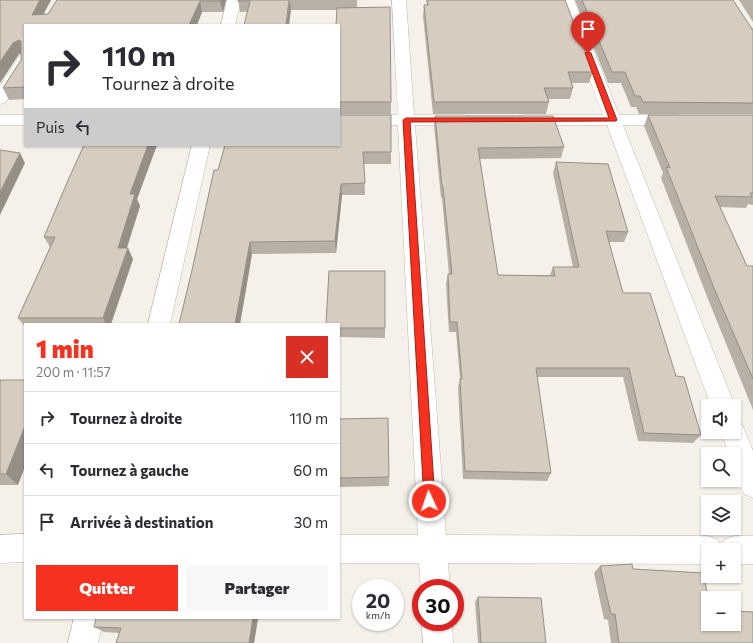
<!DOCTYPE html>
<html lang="fr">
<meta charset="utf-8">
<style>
:root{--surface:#fff;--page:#f7f7f7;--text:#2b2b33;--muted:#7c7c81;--line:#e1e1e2;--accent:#f7311f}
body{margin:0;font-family:Commissioner,sans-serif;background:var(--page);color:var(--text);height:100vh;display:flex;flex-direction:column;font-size:15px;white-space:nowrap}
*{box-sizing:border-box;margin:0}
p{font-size:13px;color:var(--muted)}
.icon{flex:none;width:22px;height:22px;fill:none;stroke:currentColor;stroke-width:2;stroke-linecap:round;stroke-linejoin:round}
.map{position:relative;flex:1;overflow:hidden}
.sheet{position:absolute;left:24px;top:323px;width:316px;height:296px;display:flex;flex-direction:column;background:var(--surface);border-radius:0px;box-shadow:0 1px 3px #0004}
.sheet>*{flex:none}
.hud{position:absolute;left:24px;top:24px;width:316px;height:122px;border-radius:0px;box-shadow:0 1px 3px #0004;background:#fff;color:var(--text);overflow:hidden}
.fabs{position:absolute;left:701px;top:399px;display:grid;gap:8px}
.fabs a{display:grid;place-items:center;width:40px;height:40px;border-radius:0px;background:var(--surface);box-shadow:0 1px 3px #0004;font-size:20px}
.speed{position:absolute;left:352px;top:579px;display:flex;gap:8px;font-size:20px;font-weight:700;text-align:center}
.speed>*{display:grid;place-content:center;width:52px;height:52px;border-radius:50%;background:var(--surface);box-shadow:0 1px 3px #0004;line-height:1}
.speed small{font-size:10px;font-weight:400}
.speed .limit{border:6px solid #d22;background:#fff;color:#111}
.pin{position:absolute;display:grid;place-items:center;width:34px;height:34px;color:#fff;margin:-41px -17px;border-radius:50% 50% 50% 0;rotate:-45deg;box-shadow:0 0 4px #0007}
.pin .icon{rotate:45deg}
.me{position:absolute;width:44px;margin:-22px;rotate:357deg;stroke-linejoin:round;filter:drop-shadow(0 0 3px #0008)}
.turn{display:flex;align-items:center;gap:14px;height:84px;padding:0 12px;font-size:18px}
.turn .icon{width:52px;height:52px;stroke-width:2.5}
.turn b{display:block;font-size:28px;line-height:34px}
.then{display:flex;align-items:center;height:38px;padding:0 12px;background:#0003;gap:8px;font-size:15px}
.round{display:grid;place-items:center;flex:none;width:42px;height:42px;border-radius:0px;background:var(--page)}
.headline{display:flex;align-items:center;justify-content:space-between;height:68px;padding:0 12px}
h1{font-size:24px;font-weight:800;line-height:30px;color:var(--accent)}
.cta{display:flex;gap:8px;margin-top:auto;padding:8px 12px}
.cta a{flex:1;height:46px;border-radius:0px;background:var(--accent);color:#fff;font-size:16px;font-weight:800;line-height:46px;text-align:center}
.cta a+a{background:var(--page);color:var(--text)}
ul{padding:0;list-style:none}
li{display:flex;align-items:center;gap:12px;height:52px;padding:0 12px;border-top:1px solid var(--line)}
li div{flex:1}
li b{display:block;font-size:15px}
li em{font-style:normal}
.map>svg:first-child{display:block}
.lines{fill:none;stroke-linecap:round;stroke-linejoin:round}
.minor-casing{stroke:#c0b8ad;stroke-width:1}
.minor{fill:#fff;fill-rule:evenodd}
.wall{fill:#b8afa5}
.shaded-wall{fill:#968f86}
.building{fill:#d6ccc0;stroke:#968f86}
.route{fill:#f7311f;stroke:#a12014}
</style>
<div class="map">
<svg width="753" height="643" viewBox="0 0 753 643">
<rect width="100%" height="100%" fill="#f5f1ea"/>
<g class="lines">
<g class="minor-casing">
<g id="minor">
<polygon points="227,0 241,0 235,25 221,25"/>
<polygon points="392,0 406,0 414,115 464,115 470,116 472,120 470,124 464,125 415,125 446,535 708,536 718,540 721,548 724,540 734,536 753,536 753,564 734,564 734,550 708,550 708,564 448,563 450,588 421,588 421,589 419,563 339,563 339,535 418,535 398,125 339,125 339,115 398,115"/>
<polygon points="560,0 574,0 619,115 676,115 682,116 684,120 682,124 676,125 623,125 735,406 734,408 734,406 711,406 607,125 524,125 518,124 516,120 518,116 524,115 603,115"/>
<polygon points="25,53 25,71 6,102 0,104 0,86 20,55"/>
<rect x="0" y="115" width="25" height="10"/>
<polygon points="192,145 210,145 170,324 148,324"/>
<polygon points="734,421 742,424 753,451 753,498 744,494 734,469 734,454 729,454 721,432 734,432"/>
<polygon points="25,534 25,562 0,563 0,535"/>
<polygon points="74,618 104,618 98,643 68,643"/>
<polygon points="422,622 452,622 453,643 423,643"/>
</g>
</g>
<use href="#minor" class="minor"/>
</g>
<g class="wall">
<polygon points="0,0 51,0 43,14 48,14 57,0 226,0 223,12 202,12 197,25 25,25 25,99 9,100 3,88 21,60 21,53 19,54 0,83"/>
<polygon points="238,0 357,0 357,8 391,102 391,114 339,114 339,25 337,10 291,10 240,12"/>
<polygon points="426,0 565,0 593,72 589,83 571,83 573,88 570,99 548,99 549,102 546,114 433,114 423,16 424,5 427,5"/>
<polygon points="575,0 733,0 752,29 753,29 753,114 639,114 636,107 631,107 621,83 608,83"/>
<polygon points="739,0 753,0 753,22"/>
<polygon points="648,115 753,115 753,205 748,204 746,208 720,207 747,266 753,266 753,410 708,299 661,178 663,173 644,126"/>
<polygon points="435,116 564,147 561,158 480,159 498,275 550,275 553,267 573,267 553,173 556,162 628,232 624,242 609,242 623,293 676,376 701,435 693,443 638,441 623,377 537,377 551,473 547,481 463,479 458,388 460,379 456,332 449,332 446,284 448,274 449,274 442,198 441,198 434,126"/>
<polygon points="84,145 157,145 137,199 140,206 127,248 133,259 111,324 25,324 25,327 18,318 50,247 44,237"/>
<polygon points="225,145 391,152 391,164 364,164 365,195 342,195 336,253 252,254 240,324 179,324"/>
<polygon points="339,324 385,328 385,338 339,337"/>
<polygon points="0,380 18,485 0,485"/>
<polygon points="339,419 389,477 389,486 339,487"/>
<polygon points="600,566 633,569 708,624 753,643 611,643 608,620 604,619 594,573"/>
<polygon points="478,597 546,643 478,643 475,602"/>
<polygon points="258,618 254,643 116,643 119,633 104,632 94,627"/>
</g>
<g class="shaded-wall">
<polygon points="40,0 51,0 38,25 32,15"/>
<polygon points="221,0 226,0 223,12 220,1"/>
<polygon points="290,0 291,10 289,25 286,25"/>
<polygon points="200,1 202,12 197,25 189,25"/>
<polygon points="19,40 24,52 19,54 0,83 0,62 13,43"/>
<polygon points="148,145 157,145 137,199 140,206 123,259 118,248 130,194"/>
<polygon points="20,153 25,163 0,215 0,192"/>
<polygon points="341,184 342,195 336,253 335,241"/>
<polygon points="250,242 252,254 240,324 235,324"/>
<polygon points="128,248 133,259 111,324 106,324 103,318"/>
<polygon points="25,426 25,467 18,485 6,474"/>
<polygon points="253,618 258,618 254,643 249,643"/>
</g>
<g class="building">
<polygon points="0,0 40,0 32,15 48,14 57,0 221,0 220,1 200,1 189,25 25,25 25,87 3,88 21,60 21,41 19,40 13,43 0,62"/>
<polygon points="238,0 289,0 286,25 244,25 250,1 238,1"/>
<polygon points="428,0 565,0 593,72 568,72 573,88 544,88 549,102 434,102 424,5 428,5"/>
<polygon points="582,0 733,0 752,29 753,29 753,103 643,102 640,96 635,96 625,72 612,72"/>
<polygon points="390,7 391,102 339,102 339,25 336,25 337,8"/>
<polygon points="339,115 391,115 391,152 363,152 365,183 341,184 335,241 250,242 235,324 179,324 193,266 214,170 218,170 225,145 339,145"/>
<polygon points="648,115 753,115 753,193 750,193 752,197 715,196 747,266 753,266 753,379 714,288 666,167 670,168"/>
<polygon points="435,116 553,116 564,147 478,148 498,275 555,276 553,267 579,267 556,162 608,164 628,232 606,231 623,293 650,293 676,376 684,377 701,435 644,433 629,368 536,368 551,473 465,471 460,379 462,379 457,322 450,322 448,274 452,274 443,187 442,187"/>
<polygon points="84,145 148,145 130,194 135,194 118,248 128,248 103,318 18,318 55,237 44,237 69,178"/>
<polygon points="0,150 20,153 0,192"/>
<polygon points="329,271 385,271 385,328 339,328 339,324 326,324"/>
<polygon points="0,380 25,380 25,426 6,474 0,474"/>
<polygon points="388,418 389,477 339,478 339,419"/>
<polygon points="632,564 633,569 704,573 708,602 708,624 734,624 734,611 753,612 753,643 619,643 615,614 611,614 600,566"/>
<polygon points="478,597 541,598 546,643 481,643"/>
<polygon points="96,618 253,618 249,643 116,643 121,628 94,627"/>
</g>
<polygon class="route" points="586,52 591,53 617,120 616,121 410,122 435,501 433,505 429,507 425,505 424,501 403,120 406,118 609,118 585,53"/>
</svg>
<div class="fabs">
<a><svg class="icon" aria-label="sound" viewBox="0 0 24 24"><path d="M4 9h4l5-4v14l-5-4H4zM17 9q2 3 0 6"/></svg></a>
<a><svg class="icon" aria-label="search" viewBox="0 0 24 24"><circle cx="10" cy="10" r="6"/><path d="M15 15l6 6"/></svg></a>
<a><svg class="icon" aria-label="layers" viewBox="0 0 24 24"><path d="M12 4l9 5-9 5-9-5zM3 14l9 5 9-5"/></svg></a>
<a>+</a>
<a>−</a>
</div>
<div class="speed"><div>20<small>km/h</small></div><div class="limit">30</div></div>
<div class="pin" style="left:588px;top:53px;background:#d93025"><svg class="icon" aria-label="arrive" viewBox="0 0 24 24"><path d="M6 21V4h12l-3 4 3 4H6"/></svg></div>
<svg class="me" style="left:429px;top:501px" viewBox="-20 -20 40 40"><circle r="17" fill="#f7311f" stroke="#fff" stroke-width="3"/><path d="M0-11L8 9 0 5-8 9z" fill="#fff"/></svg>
<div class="hud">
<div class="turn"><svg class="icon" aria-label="right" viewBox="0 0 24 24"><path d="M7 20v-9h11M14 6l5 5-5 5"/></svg><div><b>110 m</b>Tournez à droite</div></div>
<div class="then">Puis<svg class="icon" aria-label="left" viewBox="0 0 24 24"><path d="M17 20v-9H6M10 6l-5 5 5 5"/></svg></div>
</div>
<section class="sheet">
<div class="headline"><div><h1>1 min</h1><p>200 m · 11:57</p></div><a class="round" style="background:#d93025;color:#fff"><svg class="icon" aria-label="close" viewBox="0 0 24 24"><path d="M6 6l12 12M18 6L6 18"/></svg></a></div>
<ul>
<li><svg class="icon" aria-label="right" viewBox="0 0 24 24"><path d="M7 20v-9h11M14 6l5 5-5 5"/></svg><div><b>Tournez à droite</b></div><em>110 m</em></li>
<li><svg class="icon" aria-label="left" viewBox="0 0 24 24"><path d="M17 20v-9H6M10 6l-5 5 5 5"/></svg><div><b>Tournez à gauche</b></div><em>60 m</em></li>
<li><svg class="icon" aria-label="arrive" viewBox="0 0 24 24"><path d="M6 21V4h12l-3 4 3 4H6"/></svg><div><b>Arrivée à destination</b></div><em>30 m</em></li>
</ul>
<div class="cta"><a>Quitter</a><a>Partager</a></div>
</section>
</div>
